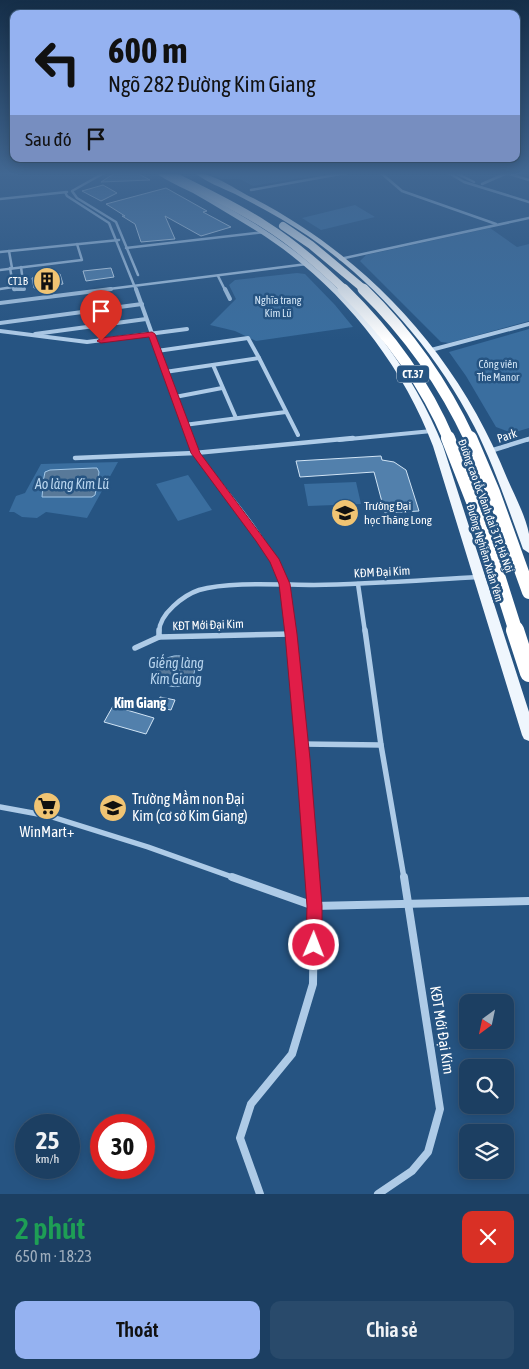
<!DOCTYPE html>
<html lang="vi">
<meta charset="utf-8">
<style>
:root{--surface:#1c3f62;--page:#294a6b;--text:#f1f3f6;--muted:#a0afbe;--line:#3a5877;--accent:#95b2f1}
body{margin:0;font-family:"Asap Condensed",sans-serif;background:var(--page);color:var(--text);height:100vh;display:flex;flex-direction:column;font-size:19px;white-space:nowrap}
*{box-sizing:border-box;margin:0}
p{font-size:16px;color:var(--muted)}
.icon{flex:none;width:28px;height:28px;fill:none;stroke:currentColor;stroke-width:2;stroke-linecap:round;stroke-linejoin:round}
.map{position:relative;height:1194px;overflow:hidden}
.details{display:flex;flex-direction:column;background:var(--surface);flex:1}
.details>*{flex:none}
.guide{position:absolute;left:10px;top:10px;width:510px;height:152px;border-radius:10px;box-shadow:0 2px 12px #0003,0 0 0 1px var(--line);background:#95b2f1;color:#111;overflow:hidden}
.needle{width:32px;rotate:213deg}
.buttons{position:absolute;left:459px;top:994px;display:grid;gap:10px}
.buttons a{display:grid;place-items:center;width:55px;height:55px;border-radius:10px;background:var(--surface);box-shadow:0 2px 12px #0003,0 0 0 1px var(--line);font-size:25px}
.speed{position:absolute;left:15px;top:1114px;display:flex;gap:10px;font-size:25px;font-weight:700;text-align:center}
.speed>*{display:grid;place-content:center;width:65px;height:65px;border-radius:50%;background:var(--surface);box-shadow:0 2px 12px #0003,0 0 0 1px var(--line);line-height:1}
.speed small{font-size:12px;font-weight:400}
.speed .limit{border:8px solid #d22;background:#fff;color:#111}
.pin{position:absolute;display:grid;place-items:center;width:42px;height:42px;color:#fff;margin:-51px -21px;border-radius:50% 50% 50% 0;rotate:-45deg;box-shadow:0 0 5px #0007}
.pin .icon{rotate:45deg}
.me{position:absolute;width:55px;margin:-28px;rotate:1deg;stroke-linejoin:round;filter:drop-shadow(0 0 4px #0008)}
.turn{display:flex;align-items:center;gap:18px;height:105px;padding:0 15px;font-size:22px}
.turn .icon{width:65px;height:65px;stroke-width:2.5}
.turn b{display:block;font-size:35px;line-height:42px}
.then{display:flex;align-items:center;height:48px;padding:0 15px;background:#0003;gap:10px;font-size:19px}
.round{display:grid;place-items:center;flex:none;width:52px;height:52px;border-radius:10px;background:var(--page)}
.headline{display:flex;align-items:center;justify-content:space-between;height:85px;padding:0 15px}
h1{font-size:30px;font-weight:600;line-height:38px;color:#1e9e55}
.cta{display:flex;gap:10px;margin-top:auto;padding:10px 15px}
.cta a{flex:1;height:58px;border-radius:10px;background:var(--accent);color:#111;font-size:20px;font-weight:600;line-height:58px;text-align:center}
.cta a+a{background:var(--page);color:var(--text)}
.map>svg:first-child{display:block}
.green{fill:#3a6e9f}
.water{fill:#587999;stroke:#a2c7e7}
.building{fill:#5280ac;stroke:#d1e4f5}
.lines{fill:none;stroke-linecap:round;stroke-linejoin:round}
.street-far4{stroke:#aecbe7;stroke-width:2.5}
.street-far3{stroke:#aecbe7;stroke-width:4}
.street-far2{stroke:#aecbe7;stroke-width:4.5}
.street-far1{stroke:#aecbe7;stroke-width:5.5}
.street{stroke:#aecbe7;stroke-width:8}
.primary{fill:#eff6fd;fill-rule:evenodd}
.highway-bridge-far3{stroke:#fff;stroke-width:8}
.highway-bridge-far2{stroke:#fff;stroke-width:11}
.highway-bridge-far1{stroke:#fff;stroke-width:14}
.highway-bridge{stroke:#fff;stroke-width:18}
.route{fill:#e11d48;stroke:#92132f}
.labels{text-anchor:middle;stroke-width:5;stroke-linejoin:round;paint-order:stroke}
.far-poi-label{font-size:11px;fill:#fff;stroke:#265482;text-anchor:end}
.far-park-label{font-size:11px;fill:#d1e4f5;stroke:#265482}
.shield{fill:#265482;stroke:#beccda;stroke-width:1}
.shield-label{font-size:11px;font-weight:bold;fill:#fff}
.far-street-label{font-size:11px;fill:#fff;stroke:#265482}
.street-label{font-size:12px;fill:#fff;stroke:#265482}
.poi-label{font-size:12px;fill:#fff;stroke:#265482;text-anchor:start}
.water-label{font-size:14px;font-style:italic;fill:#b9d5ee;stroke:#265482}
.neighbourhood-label{font-size:14px;font-weight:bold;fill:#fff;stroke:#265482}
.near-poi-label{font-size:15px;fill:#fff;stroke:#265482;text-anchor:start}
.near-street-label{font-size:15px;fill:#fff;stroke:#265482}
</style>
<div class="map">
<svg width="529" height="1194" viewBox="0 0 529 1194">
<rect width="100%" height="100%" fill="#265482"/>
<g class="green">
<polygon points="208,173 331,173 253,186 240,179 221,179"/>
<polygon points="355,205 375,217 321,230 302,218"/>
<polygon points="490,228 517,247 529,244 529,321 449,343 441,342 360,261 366,255"/>
<polygon points="297,273 305,274 335,305 353,327 256,341 235,331 210,325 236,299 229,285 235,280"/>
<polygon points="529,329 529,428 512,433 496,427 466,376 449,352"/>
<polygon points="118,462 87,518 46,512 37,518 22,517 14,512 9,512 16,496 25,493 41,464"/>
<polygon points="188,475 212,510 178,521 156,484"/>
<polygon points="356,482 361,504 308,506 304,484"/>
</g>
<g class="water">
<polygon points="93,468 97,468 99,472 98,481 92,482 91,485 97,485 95,495 92,497 42,497 43,486 52,485 52,482 43,482 45,472 50,470"/>
<path d="M174,656C184,655 192,658 195,668C194,689 164,694 157,674C157,663 164,658 174,656Z"/>
</g>
<g class="building">
<polygon points="115,173 137,173 150,180 101,182"/>
<polygon points="103,185 117,193 101,201 82,191"/>
<polygon points="166,188 207,211 203,212 231,227 201,236 165,216 175,239 141,242 135,224 122,216 125,216 106,204"/>
<polygon points="111,268 114,277 86,281 83,271"/>
<polygon points="60,274 63,284 34,288 32,278"/>
<polygon points="381,456 382,460 394,462 406,470 419,511 385,513 374,472 300,477 296,461"/>
<polygon points="160,697 175,700 171,710 156,707"/>
<polygon points="113,706 154,718 146,734 104,722"/>
</g>
<g class="lines">
<g class="street-far4">
<polyline points="104,173 72,191 77,198 116,222 138,275"/>
<polyline points="381,173 402,191 496,224"/>
<polyline points="449,173 464,182 529,202"/>
<polyline points="456,173 474,182"/>
<polyline points="507,173 529,180"/>
<polyline points="482,184 507,173"/>
<polyline points="251,190 346,173"/>
<polyline points="65,192 67,196 109,223 136,290"/>
<polyline points="0,199 67,192"/>
<polyline points="126,248 265,232"/>
<polyline points="9,251 12,268"/>
<polyline points="0,252 119,240"/>
<polyline points="340,259 529,218"/>
<polyline points="10,268 14,290 24,289 21,267"/>
<polyline points="0,270 82,260 77,244"/>
<polyline points="218,276 225,290"/>
<polyline points="0,289 13,287"/>
<polyline points="101,290 307,264"/>
</g>
<g class="street-far3">
<polyline points="14,289 24,289"/>
<polyline points="136,289 190,440"/>
<polyline points="225,289 230,299"/>
<polyline points="0,303 111,289"/>
<polyline points="0,323 142,304"/>
<polyline points="0,331 87,342 187,329"/>
<polyline points="35,334 146,319"/>
<polyline points="431,350 529,324"/>
<polyline points="157,351 248,338 259,358"/>
<polyline points="213,365 236,418"/>
<polyline points="165,372 259,358 298,435"/>
<polyline points="175,397 222,388"/>
<polyline points="184,425 286,412"/>
<polyline points="339,440 432,431"/>
<polyline points="527,440 529,439"/>
</g>
<g class="street-far2">
<path d="M190,438L195,453C223,489 270,540 283,582C288,597 288,616 289,632"/>
<polyline points="490,451 529,439"/>
<polyline points="75,458 195,453 353,438"/>
<polyline points="358,584 365,632"/>
<path d="M159,632C159,614 184,595 199,590C229,581 282,585 314,585C369,584 423,580 478,577"/>
</g>
<g class="street-far1">
<polyline points="159,630 159,637 291,634"/>
<polyline points="289,630 302,744 312,878"/>
<polyline points="365,630 381,745 404,878"/>
<polyline points="135,648 159,637"/>
<polyline points="302,744 381,745"/>
<polyline points="0,807 49,816 148,847 235,878"/>
</g>
<g class="street">
<polyline points="232,877 314,906 529,901"/>
<polyline points="260,1194 240,1138 251,1104 292,1054 313,984 314,906 312,877"/>
<polyline points="378,1194 412,1171 428,1152 440,1109 404,877"/>
</g>
<g class="primary">
<path d="M156,173H164C208,196 252,219 292,249C357,298 413,370 443,446L529,712V741L524,739L522,735L433,446C400,358 334,279 255,230C234,217 214,205 193,193C181,187 167,181 156,173Z"/>
<path d="M195,173C214,173 236,190 253,198C369,258 459,357 507,478C514,494 526,517 529,534C529,540 529,547 529,553L523,549C508,508 494,465 474,426C435,350 377,284 308,236C285,220 260,207 235,194C222,188 206,182 195,173Z"/>
</g>
<g class="highway-bridge-far3">
<path d="M167,173C200,189 234,205 265,225C294,243 320,266 345,290"/>
<polyline points="283,226 311,245 365,290"/>
</g>
<g class="highway-bridge-far2">
<path d="M343,289C387,332 425,383 449,440"/>
<path d="M363,289C407,332 444,384 470,440"/>
</g>
<g class="highway-bridge-far1">
<polyline points="448,438 481,522 516,632"/>
<polyline points="470,438 493,492 529,592"/>
</g>
<polyline class="highway-bridge" points="515,630 529,673"/>
</g>
<linearGradient id="sky" x2="0" y2="1"><stop stop-color="#152e48"/><stop offset="0.51" stop-color="#416792"/><stop offset="1" stop-color="#416792" stop-opacity="0"/></linearGradient>
<rect width="529" height="340" fill="url(#sky)"/>
<polygon class="route" points="152,332 155,334 200,453 279,559 290,584 297,634 310,759 322,906 322,945 319,951 314,953 308,951 306,945 307,906 296,759 285,634 279,584 270,562 256,541 191,453 149,337 101,343 97,341 101,338"/>
<defs>
<g id="building-disc" transform="scale(1.4375)"><circle r="9.5" fill="#f0c473" stroke="#265482"/><path d="M-4-6H4V6H1V3H-1V6H-4ZM-2.5-4.3h1.7v1.8h-1.7ZM.8-4.3h1.7v1.8H.8ZM-2.5-1h1.7V.8h-1.7ZM.8-1h1.7V.8H.8Z" fill="#111"/></g>
<g id="university-disc" transform="scale(1.4375)"><circle r="9.5" fill="#f0c473" stroke="#265482"/><path d="M0-5L7-2L0 1L-7-2ZM-4 1L0 2.5L4 1V4Q0 6-4 4Z" fill="#111"/></g>
<g id="supermarket-disc" transform="scale(1.4375)"><circle r="9.5" fill="#f0c473" stroke="#265482"/><path d="M-6-5.5h2.5l.6 2H6L4.5 2H-2.5L-4.4-4H-6ZM-1.5 3.2a1.3 1.3 0 1 0 .1 0ZM3 3.2a1.3 1.3 0 1 0 .1 0Z" fill="#111"/></g>
<g id="school-disc" transform="scale(1.4375)"><circle r="9.5" fill="#f0c473" stroke="#265482"/><path d="M0-5L7-2L0 1L-7-2ZM-4 1L0 2.5L4 1V4Q0 6-4 4Z" fill="#111"/></g>
</defs>
<g fill-rule="evenodd">
<use href="#building-disc" x="47" y="281"/>
<use href="#university-disc" x="345" y="513"/>
<use href="#supermarket-disc" x="47" y="806"/>
<use href="#school-disc" x="113" y="808"/>
</g>
<g class="labels">
<g class="far-poi-label">
<text x="28" y="285">CT1B</text>
</g>
<g class="far-park-label">
<text x="278" y="304">Nghĩa trang<tspan x="278" dy="13">Kim Lũ</tspan></text>
<text x="498" y="368">Công viên<tspan x="498" dy="13">The Manor</tspan></text>
</g>
<rect class="shield" x="397" y="365.5" width="32" height="17" rx="4"/>
<g class="shield-label">
<text x="413" y="378">CT.37</text>
</g>
<g class="far-street-label">
<text transform="translate(486 506) rotate(70)" y="4">Đường cao tốc Vành đai 3 TP. Hà Nội</text>
<text transform="translate(485 553) rotate(73)" y="4">Đường Nghiêm Xuân Yêm</text>
</g>
<g class="street-label">
<text transform="translate(507 436) rotate(-18)" y="4">Park</text>
<text transform="translate(382 572) rotate(-3)" y="4">KĐM Đại Kim</text>
<text transform="translate(208 625) rotate(-2)" y="4">KĐT Mới Đại Kim</text>
</g>
<g class="poi-label">
<text x="364" y="510">Trường Đại<tspan x="364" dy="14">học Thăng Long</tspan></text>
</g>
<g class="water-label">
<text x="72" y="489">Ao làng Kim Lũ</text>
<text x="176" y="668">Giếng làng<tspan x="176" dy="16">Kim Giang</tspan></text>
</g>
<g class="neighbourhood-label">
<text x="140" y="708">Kim Giang</text>
</g>
<g class="near-poi-label">
<text x="132" y="804">Trường Mầm non Đại<tspan x="132" dy="17">Kim (cơ sở Kim Giang)</tspan></text>
<text x="47" y="837" text-anchor="middle">WinMart+</text>
</g>
<g class="near-street-label">
<text transform="translate(442 1030) rotate(81)" y="5">KĐT Mới Đại Kim</text>
</g>
</g>
</svg>
<div class="buttons">
<a><svg class="needle" viewBox="-14 -14 28 28"><path d="M0-13l5 13h-10z" fill="#e53935"/><path d="M0 13l5-13h-10z" fill="#a0afbe"/></svg></a>
<a><svg class="icon" aria-label="search" viewBox="0 0 24 24"><circle cx="10" cy="10" r="6"/><path d="M15 15l6 6"/></svg></a>
<a><svg class="icon" aria-label="layers" viewBox="0 0 24 24"><path d="M12 4l9 5-9 5-9-5zM3 14l9 5 9-5"/></svg></a>
</div>
<div class="speed"><div>25<small>km/h</small></div><div class="limit">30</div></div>
<div class="pin" style="left:101px;top:341px;background:#d93025"><svg class="icon" aria-label="arrive" viewBox="0 0 24 24"><path d="M6 21V4h12l-3 4 3 4H6"/></svg></div>
<svg class="me" style="left:314px;top:945px" viewBox="-20 -20 40 40"><circle r="17" fill="#e11d48" stroke="#fff" stroke-width="3"/><path d="M0-11L8 9 0 5-8 9z" fill="#fff"/></svg>
<div class="guide">
<div class="turn"><svg class="icon" aria-label="left" viewBox="0 0 24 24"><path d="M17 20v-9H6M10 6l-5 5 5 5"/></svg><div><b>600 m</b>Ngõ 282 Đường Kim Giang</div></div>
<div class="then">Sau đó<svg class="icon" aria-label="arrive" viewBox="0 0 24 24"><path d="M6 21V4h12l-3 4 3 4H6"/></svg></div>
</div>
</div>
<section class="details">
<div class="headline"><div><h1>2 phút</h1><p>650 m · 18:23</p></div><a class="round" style="background:#d93025;color:#fff"><svg class="icon" aria-label="close" viewBox="0 0 24 24"><path d="M6 6l12 12M18 6L6 18"/></svg></a></div>
<div class="cta"><a>Thoát</a><a>Chia sẻ</a></div>
</section>
